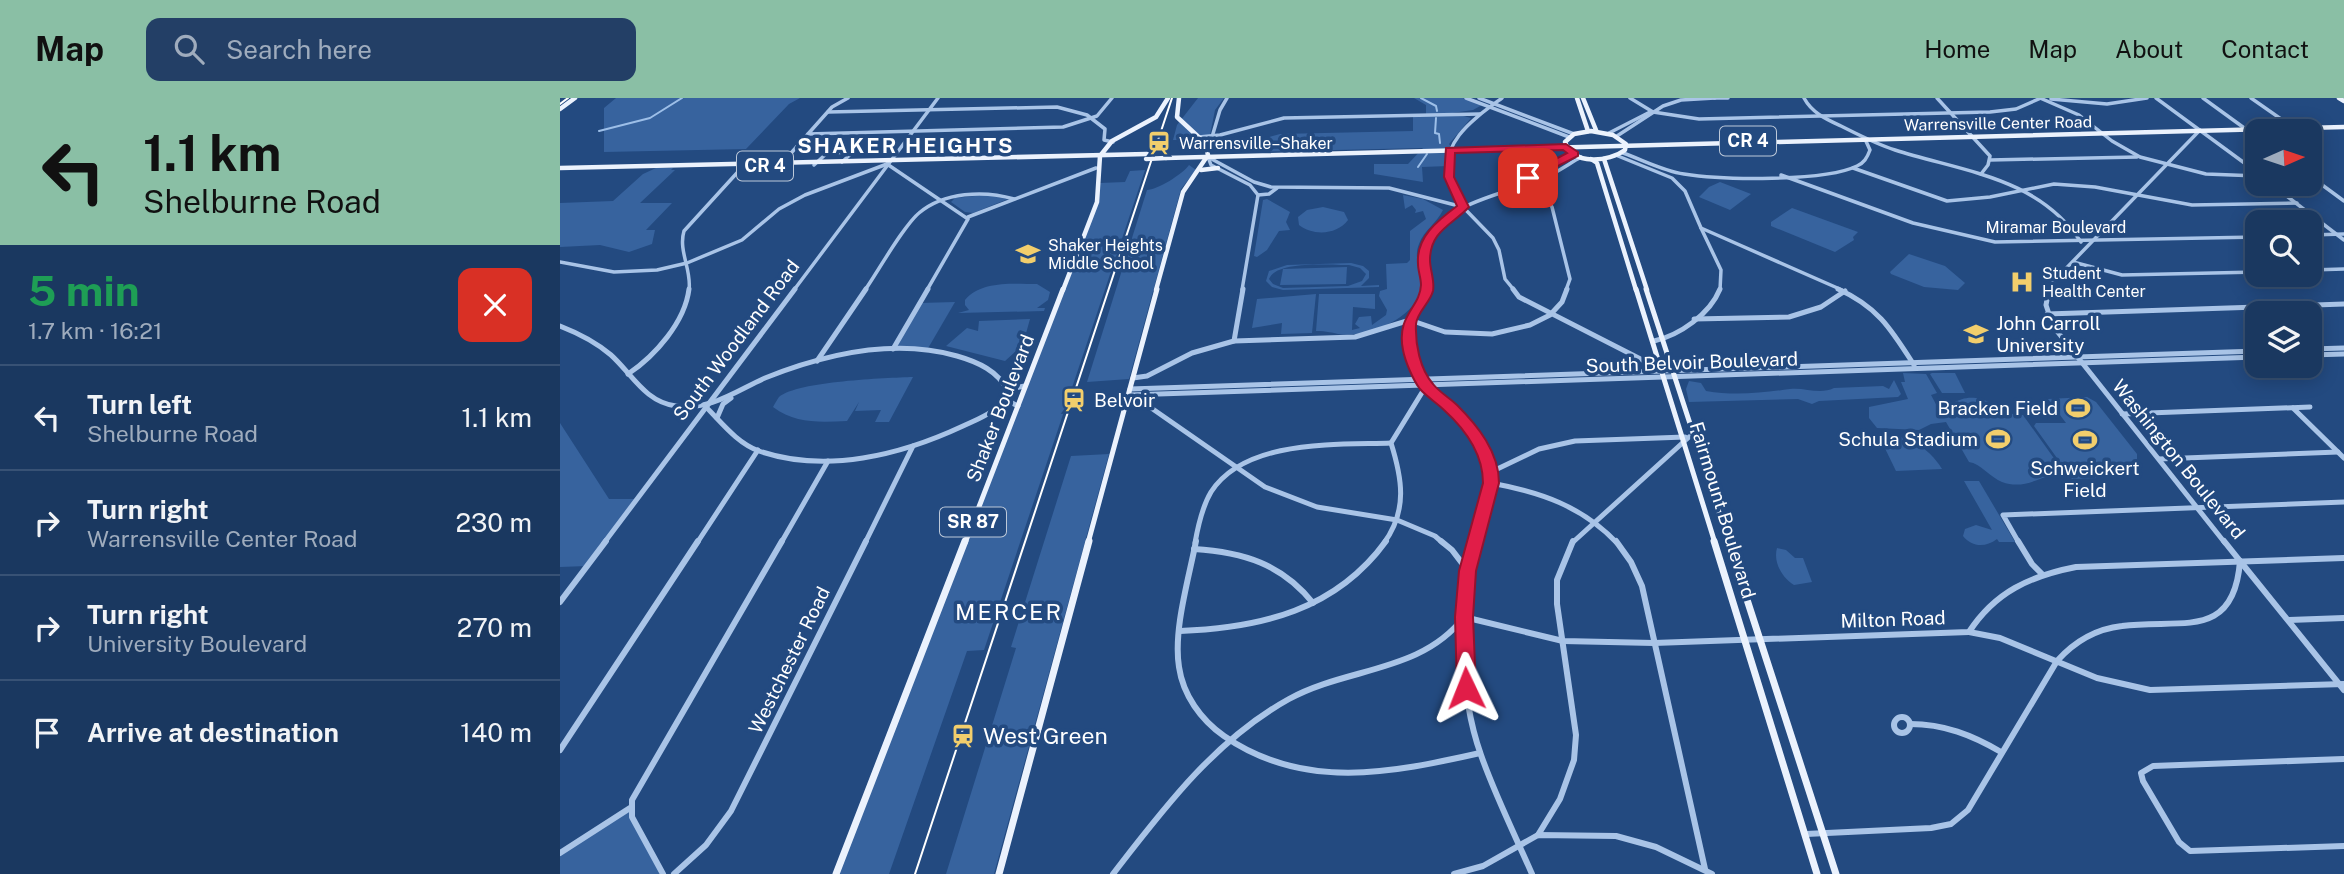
<!DOCTYPE html>
<meta charset="utf-8">
<style>
:root{--surface:#1a3860;--page:#233f66;--text:#f1f3f6;--muted:#9facbd;--line:#385275;--accent:#8abfa5}
body{margin:0;font-family:"Public Sans",sans-serif;background:var(--page);color:var(--text);height:100vh;display:flex;flex-direction:column;font-size:26px;white-space:nowrap}
*{box-sizing:border-box;margin:0}
p{font-size:23px;color:var(--muted)}
.icon{flex:none;width:38px;height:38px;fill:none;stroke:currentColor;stroke-width:2;stroke-linecap:round;stroke-linejoin:round}
.map{position:relative;flex:1;overflow:hidden}
.panel{display:flex;flex-direction:column;background:var(--surface);width:560px}
.panel>*{flex:none}
.banner{background:#8abfa5;color:#111;overflow:hidden}
.needle{width:46px;rotate:87deg}
.fabs{position:absolute;left:1685px;top:21px;display:grid;gap:14px}
.fabs a{display:grid;place-items:center;width:77px;height:77px;border-radius:14px;background:var(--surface);box-shadow:0 4px 18px #0003,0 0 0 2px var(--line);font-size:35px}
.pin{position:absolute;display:grid;place-items:center;width:60px;height:60px;color:#fff;margin:-30px;border-radius:14px;box-shadow:0 4px 10px #0006}
.me{position:absolute;width:77px;margin:-38px;rotate:358deg;stroke-linejoin:round;filter:drop-shadow(0 0 5px #0008)}
.turn{display:flex;align-items:center;gap:24px;height:147px;padding:0 28px;font-size:32px}
.turn .icon{width:91px;height:91px;stroke-width:2.5}
.turn b{display:block;font-size:49px;line-height:60px}
.round{display:grid;place-items:center;flex:none;width:74px;height:74px;border-radius:14px;background:var(--page)}
.head{display:flex;align-items:center;justify-content:space-between;height:119px;padding:0 28px}
h1{font-size:42px;font-weight:700;line-height:52px;color:#1e9e55}
ul{padding:0;list-style:none}
li{display:flex;align-items:center;gap:21px;height:105px;padding:0 28px;border-top:2px solid var(--line)}
li div{flex:1}
li b{display:block;font-size:26px}
li em{font-style:normal}
header{display:flex;align-items:center;gap:42px;box-sizing:border-box;height:98px;padding:0 35px;background:var(--accent);color:#111}
header strong{font-size:33px}
nav{display:flex;gap:38px;margin-inline-start:auto;font-size:24px}
.search{width:490px;height:63px;background:var(--page);display:flex;align-items:center;gap:18px;box-sizing:border-box;padding:0 24px;border-radius:14px;color:var(--muted);font-size:26px}
main{display:flex;flex:1;min-height:0}
.map>svg:first-child{display:block}
.green{fill:#37639e;fill-rule:evenodd}
.lines{fill:none;stroke-linecap:round;stroke-linejoin:round}
.stream{stroke:#9dbfe8;stroke-width:2}
.minor-far2{stroke:#a9c4e7;stroke-width:3.5}
.minor-far1{stroke:#a9c4e7;stroke-width:5}
.minor{stroke:#a9c4e7;stroke-width:6}
.major-far2{stroke:#ebf2fd;stroke-width:4.5}
.major-far1{stroke:#ebf2fd;stroke-width:5}
.major{stroke:#ebf2fd;stroke-width:7}
.tram{stroke:#fff;stroke-width:2}
.major-bridge{stroke:#ebf2fd;stroke-width:4.5}
.route{fill:#e11d48;stroke:#92132f;stroke-width:2}
.labels{text-anchor:middle;stroke-width:7;stroke-linejoin:round;paint-order:stroke}
.far-street-label{font-size:16px;fill:#fff;stroke:#234a80}
.far-poi-label{font-size:16px;fill:#fff;stroke:#234a80;text-anchor:start}
.shield{fill:#234a80;stroke:#bdc9d9;stroke-width:2}
.shield-label{font-size:18px;font-weight:bold;fill:#fff}
.poi-label{font-size:19px;fill:#fff;stroke:#234a80;text-anchor:start}
.street-label{font-size:19px;fill:#fff;stroke:#234a80}
.far-district-label{font-size:21px;font-weight:bold;letter-spacing:2px;fill:#fff;stroke:#234a80}
.quarter-label{font-size:23px;letter-spacing:2px;fill:#fff;stroke:#234a80}
.near-poi-label{font-size:23px;fill:#fff;stroke:#234a80;text-anchor:start}
</style>
<header>
<strong>Map</strong>
<div class="search"><svg class="icon" aria-label="search" viewBox="0 0 24 24"><circle cx="10" cy="10" r="6"/><path d="M15 15l6 6"/></svg>Search here</div>
<nav><a>Home</a><a>Map</a><a>About</a><a>Contact</a></nav>
</header>
<main>
<section class="panel">
<div class="banner">
<div class="turn"><svg class="icon" aria-label="left" viewBox="0 0 24 24"><path d="M17 20v-9H6M10 6l-5 5 5 5"/></svg><div><b>1.1 km</b>Shelburne Road</div></div>
</div>
<div class="head"><div><h1>5 min</h1><p>1.7 km · 16:21</p></div><a class="round" style="background:#d93025;color:#fff"><svg class="icon" aria-label="close" viewBox="0 0 24 24"><path d="M6 6l12 12M18 6L6 18"/></svg></a></div>
<ul>
<li><svg class="icon" aria-label="left" viewBox="0 0 24 24"><path d="M17 20v-9H6M10 6l-5 5 5 5"/></svg><div><b>Turn left</b><p>Shelburne Road</p></div><em>1.1 km</em></li>
<li><svg class="icon" aria-label="right" viewBox="0 0 24 24"><path d="M7 20v-9h11M14 6l5 5-5 5"/></svg><div><b>Turn right</b><p>Warrensville Center Road</p></div><em>230 m</em></li>
<li><svg class="icon" aria-label="right" viewBox="0 0 24 24"><path d="M7 20v-9h11M14 6l5 5-5 5"/></svg><div><b>Turn right</b><p>University Boulevard</p></div><em>270 m</em></li>
<li><svg class="icon" aria-label="arrive" viewBox="0 0 24 24"><path d="M6 21V4h12l-3 4 3 4H6"/></svg><div><b>Arrive at destination</b></div><em>140 m</em></li>
</ul>
</section>
<div class="map">
<svg width="1784" height="776" viewBox="0 0 1784 776">
<rect width="100%" height="100%" fill="#234a80"/>
<g class="green">
<polygon points="56,0 240,0 229,6 186,51 44,54 44,10"/>
<polygon points="638,0 664,0 655,12 649,42 613,42 617,27"/>
<polygon points="854,0 903,0 922,7 913,12 892,15 911,20 889,46 891,49 888,68 862,69 863,84 814,76 814,66 848,66 863,50 688,54 690,44 720,36 853,33 853,17 866,16 866,7"/>
<path d="M629,67L636,72L621,91L569,281L527,284L587,92C597,92 623,76 629,67Z"/>
<polygon points="96,70 113,70 111,72 115,72 80,105 112,105 86,132 95,132 92,146 69,154 40,147 0,149 0,105 53,103 83,76"/>
<polygon points="585,72 424,552 407,553 329,776 276,776 537,104 540,85 565,84 570,73"/>
<polygon points="1160,84 1191,96 1170,112 1139,99 1149,89"/>
<polygon points="425,97 448,101 413,115 405,114 391,104 395,100"/>
<path d="M843,97L863,101L883,112C877,125 864,132 859,146C852,163 865,178 860,194C851,223 805,240 778,236C773,235 767,233 756,233L759,196H815V211L793,209L792,232L800,230L795,226L799,219L811,218L812,227L826,217L827,212L819,198L820,193L827,191L826,166L847,165L850,162V133L866,121L863,113L855,115L856,112L852,107L845,111Z"/>
<polygon points="707,101 730,114 726,124 730,132 719,133 707,152 697,159 694,158 703,102"/>
<path d="M763,109L784,114L788,122C777,137 753,138 739,127L738,119L747,112Z"/>
<polygon points="1232,110 1298,134 1293,139 1294,142 1275,154 1211,128 1211,124"/>
<polygon points="1349,156 1385,168 1405,185 1398,192 1364,189 1331,176 1330,174"/>
<path d="M791,165L803,168L809,173V180L801,188L819,187V189L723,192L712,189L706,183L709,173L727,167ZM789,167L800,170L806,176L802,183L788,188L723,190L713,186L709,181C716,162 771,167 789,167Z"/>
<polygon points="787,169 786,186 720,187 723,171"/>
<path d="M477,186L490,194L488,202L477,210H485L484,213L398,215L409,212L405,207V202C421,182 455,186 477,186Z"/>
<polygon points="756,196 752,235 721,236 722,225 692,230 697,201"/>
<polygon points="395,204 367,252 332,251 360,205"/>
<polygon points="470,221 465,239 461,243 465,245 445,263 386,248 407,230 418,233 419,223"/>
<path d="M1343,275L1366,276L1377,295L1371,297L1378,310C1393,309 1397,298 1416,300C1438,304 1440,317 1463,317L1508,380C1500,380 1487,378 1480,381C1467,386 1456,389 1442,384C1431,380 1420,365 1409,364L1386,324L1371,326L1359,332L1317,330L1309,320V309L1348,301L1341,284H1345Z"/>
<polygon points="1372,275 1395,275 1405,295 1382,295 1370,276"/>
<path d="M353,279L329,324H315L321,312L295,313L299,304L287,323C259,324 236,326 213,309C215,305 217,302 219,299C238,283 326,280 353,279Z"/>
<path d="M1334,282L1341,296L1338,299L1259,303L1252,306L1238,301L1129,304L1126,291L1129,283L1141,285L1146,293C1174,298 1202,295 1230,291C1244,289 1260,297 1274,290L1323,288L1329,291Z"/>
<polygon points="1527,299 1536,304 1577,356 1577,362 1564,379 1512,381 1474,328 1476,325 1506,325 1488,301"/>
<polygon points="0,325 49,401 77,401 27,468 0,469"/>
<path d="M1318,336C1345,336 1368,348 1382,371L1336,373Z"/>
<polygon points="549,356 434,776 386,776 456,550 451,549 511,358"/>
<path d="M1404,383H1419L1455,444H1439L1437,441C1425,450 1412,449 1403,438L1405,431L1416,427L1432,432Z"/>
<path d="M1217,450L1226,452L1235,460H1243L1252,484L1234,487C1222,480 1213,464 1217,450Z"/>
<polygon points="70,710 103,776 0,776 0,755"/>
</g>
<g class="lines">
<g class="stream">
<polyline points="861,0 876,8 877,13"/>
<polyline points="876,20 875,35 879,36 880,45"/>
<polyline points="39,33 90,20 122,0"/>
<polyline points="858,69 867,56"/>
</g>
<g class="minor-far2">
<polyline points="906,0 1009,39"/>
<polyline points="919,0 1014,36"/>
<polyline points="1070,0 1093,14 1139,21 1430,14 1456,11 1481,0"/>
<polyline points="1154,0 1168,0"/>
<path d="M1244,0C1252,15 1266,21 1281,28C1299,37 1316,46 1335,52C1404,74 1478,79 1521,144"/>
<polyline points="1377,0 1430,58 1428,67 1421,76"/>
<polyline points="1480,0 1519,17 1552,43 1580,59 1646,76 1698,78"/>
<polyline points="1596,0 1698,75"/>
<polyline points="1643,0 1698,40"/>
<polyline points="1691,0 1734,30"/>
<polyline points="1491,1 1547,6 1587,0"/>
<polyline points="268,14 497,9 527,17 545,31 544,42 553,44"/>
<polyline points="1049,35 1090,14"/>
<polyline points="248,36 503,29 537,18 552,0"/>
<polyline points="1057,38 1103,8 1121,2 1155,0"/>
<polyline points="639,39 660,37 724,20 920,16"/>
<polyline points="652,39 660,12 667,0"/>
<polyline points="232,54 272,9 288,0"/>
<path d="M1063,55C1083,62 1103,73 1124,76C1161,82 1264,84 1297,68C1304,65 1307,60 1310,52L1305,41"/>
<polyline points="1058,58 1112,80 1125,93 1141,130 1282,192"/>
<polyline points="648,59 694,84 711,89 829,90 903,109 933,140 939,152 945,181 954,192"/>
<polyline points="648,59 651,67 690,87 698,97 682,192"/>
<polyline points="1430,62 1577,59"/>
<polyline points="327,66 408,121 367,192"/>
<polyline points="254,67 267,55 293,54 282,64"/>
<polyline points="1293,70 1387,103 1430,99 1494,86 1535,89 1632,107 1737,105"/>
<polyline points="1221,77 1353,125 1435,144 1698,139"/>
<polyline points="1750,78 1784,103"/>
<polyline points="966,84 968,80 1014,56"/>
<polyline points="966,84 984,98 992,109 1010,181 1006,192"/>
<polyline points="1711,86 1784,142"/>
<polyline points="698,97 709,96 717,90"/>
<path d="M903,109C899,101 893,93 890,84C877,45 915,20 942,0"/>
<polyline points="408,119 536,70"/>
<polyline points="1141,130 1161,172 1160,192"/>
<polyline points="1750,137 1784,136"/>
<polyline points="0,164 54,174 97,172 127,165 182,142 219,111 245,97 327,66"/>
<polyline points="1513,164 1562,177 1698,174"/>
<polyline points="1750,172 1784,171"/>
<path d="M129,192C132,172 118,153 124,133L186,65"/>
<polyline points="234,192 378,0"/>
<path d="M305,192C317,175 344,127 359,115C384,94 424,92 454,101"/>
<path d="M866,192C867,178 861,163 865,149C875,108 944,95 978,83C993,77 1007,67 1021,59"/>
<polyline points="1488,192 1491,186 1640,32"/>
</g>
<g class="minor-far1">
<path d="M866,191C863,207 848,218 848,235C848,303 929,317 931,382C931,401 920,425 915,445"/>
<polyline points="953,191 959,199 1102,272"/>
<path d="M1278,191C1318,209 1331,231 1354,267"/>
<polyline points="1489,191 1486,207 1493,228 1665,445"/>
<polyline points="1487,216 1784,206"/>
<polyline points="1134,221 1229,219 1261,209 1285,193"/>
<path d="M0,228C18,235 36,244 51,257C72,276 85,304 116,308C150,313 176,293 205,280C265,256 334,240 397,258C418,264 438,273 448,293C441,313 420,320 403,328C341,357 266,376 199,353C177,345 162,325 146,309"/>
<polyline points="674,243 683,191"/>
<path d="M1094,243C1120,237 1150,216 1160,191"/>
<polyline points="333,251 368,191"/>
<polyline points="1750,251 1784,250"/>
<polyline points="1750,257 1784,256"/>
<polyline points="257,263 306,191"/>
<path d="M68,276C95,258 125,224 129,191"/>
<polyline points="573,280 587,278 632,255 674,243 795,239 850,222 885,234 932,236 970,227 990,217 1002,204 1007,191"/>
<polyline points="448,291 465,288"/>
<polyline points="570,291 1698,253"/>
<polyline points="568,297 1698,259"/>
<polyline points="574,298 705,389 757,409 837,422 875,438 883,445"/>
<polyline points="441,306 452,305 458,308"/>
<polyline points="1733,310 1784,360"/>
<polyline points="1562,316 1750,309"/>
<polyline points="157,320 163,306 171,300"/>
<polyline points="1599,361 1778,354"/>
<polyline points="931,374 979,351 1015,343 1125,339"/>
<path d="M931,385C980,394 1022,408 1057,445"/>
<polyline points="44,445 235,191"/>
<polyline points="137,445 198,352"/>
<polyline points="221,445 268,363"/>
<polyline points="305,445 353,348"/>
<path d="M635,445C638,428 642,409 651,394C685,341 776,347 831,345"/>
<path d="M824,445C848,412 842,380 831,345L866,288"/>
<polyline points="1012,445 1129,339"/>
<polyline points="1459,445 1443,417 1784,404"/>
</g>
<g class="minor">
<path d="M636,443C629,480 613,532 619,569C623,597 641,622 664,638C743,693 832,675 920,655"/>
<polyline points="881,443 892,452 908,473"/>
<path d="M916,443C899,508 898,593 921,657C935,697 955,737 972,776"/>
<polyline points="1056,443 1071,464 1082,488 1145,771"/>
<polyline points="1458,443 1472,466 1483,477"/>
<path d="M634,451C683,454 722,466 753,505"/>
<polyline points="1680,463 1784,592"/>
<polyline points="0,504 46,443"/>
<polyline points="1729,522 1784,520"/>
<path d="M620,533C701,530 776,512 826,443"/>
<polyline points="1409,534 1440,540 1537,580 1590,592 1784,586"/>
<circle cx="1342" cy="627" r="8"/>
<path d="M1350,626C1384,626 1412,637 1441,654"/>
<polyline points="0,652 138,443"/>
<polyline points="1784,661 1593,668 1581,675 1583,683 1619,744 1630,753 1784,748"/>
<path d="M1246,736L1371,730L1391,726L1408,712L1497,563C1515,543 1535,531 1562,528C1619,520 1674,544 1680,463L1664,443"/>
<polyline points="978,737 1000,701 1014,662 1016,637 997,506 997,482 1013,443"/>
<polyline points="0,755 70,710"/>
<polyline points="103,776 72,719 72,702 222,443"/>
<polyline points="114,776 146,747 171,713 306,443"/>
<path d="M553,776C604,710 655,642 729,601C787,569 861,575 904,519L1003,543L1094,545L1409,534C1435,494 1470,478 1516,469L1784,460"/>
<polyline points="894,776 923,768 978,737 1056,738 1096,749 1152,776"/>
</g>
<g class="major-far2">
<polyline points="1017,0 1028,33"/>
<polyline points="1023,0 1036,32"/>
<polyline points="1779,0 1784,3"/>
<polyline points="0,11 15,0"/>
<path d="M1031,33L1053,37L1066,46L1065,52C1049,64 1013,68 1005,44L1014,36Z"/>
<polyline points="606,60 1784,29"/>
<polyline points="1031,61 1037,65 1076,192"/>
<polyline points="1044,61 1087,192"/>
<polyline points="0,70 587,56"/>
<polyline points="641,72 658,70"/>
<polyline points="503,192 537,104 540,58 552,43 596,19 608,0"/>
<polyline points="596,192 623,94 648,57 645,45 617,19 619,0"/>
</g>
<g class="major-far1">
<polyline points="1076,191 1155,445"/>
<polyline points="1086,191 1169,445"/>
<polyline points="405,445 503,191"/>
<polyline points="528,445 597,191"/>
</g>
<g class="major">
<polyline points="1154,443 1257,776"/>
<polyline points="1168,443 1276,776"/>
<polyline points="276,776 405,443"/>
<polyline points="439,776 529,443"/>
</g>
<g class="tram">
<polyline points="0,6 8,0"/>
<polyline points="355,776 612,0"/>
</g>
<polyline class="major-bridge" points="586,61 606,60"/>
</g>
<path class="route" d="M1006,46L1018,54V58L968,83L963,80L965,77L1007,55L1003,52L895,55L894,79L909,109C892,127 870,133 870,162C870,172 875,183 873,193C870,205 857,214 856,226C855,246 860,271 873,286C879,294 890,300 897,307C918,328 939,354 939,385L916,473L913,519L916,590L913,596L906,598L900,596L897,590L895,519L899,473L923,385C923,356 905,331 884,312C877,305 867,299 860,291C853,282 845,263 843,252C836,217 860,210 861,187C861,180 858,173 858,166C856,139 877,123 897,108L884,79L886,50Z"/>
<defs>
<g id="station-bare" transform="scale(1.89)"><path d="M-3-6H3Q5-6 5-4V2Q5 4 3 4L4.5 6H3L1.5 4h-3L-3 6H-4.5L-3 4Q-5 4-5 2V-4Q-5-6-3-6ZM-3.5-4v3h7v-3ZM-3.5 1v1.5H-2V1ZM2 1v1.5H3.5V1Z" fill="#f2ce6c" stroke="#234a80" stroke-width="2.5" paint-order="stroke"/></g>
<g id="school-bare" transform="scale(1.89)"><path d="M0-5L7-2L0 1L-7-2ZM-4 1L0 2.5L4 1V4Q0 6-4 4Z" fill="#f2ce6c" stroke="#234a80" stroke-width="2.5" paint-order="stroke"/></g>
<g id="hospital-bare" transform="scale(1.89)"><path d="M-5-5h3v3.5h4V-5h3V5h-3V1.5h-4V5h-3Z" fill="#f2ce6c" stroke="#234a80" stroke-width="2.5" paint-order="stroke"/></g>
<g id="university-bare" transform="scale(1.89)"><path d="M0-5L7-2L0 1L-7-2ZM-4 1L0 2.5L4 1V4Q0 6-4 4Z" fill="#f2ce6c" stroke="#234a80" stroke-width="2.5" paint-order="stroke"/></g>
<g id="stadium-bare" transform="scale(1.89)"><path d="M0-5a6.5 5 0 1 0 0 10a6.5 5 0 1 0 0-10ZM-3.5-1.8h7v3.6h-7Z" fill="#f2ce6c" stroke="#234a80" stroke-width="2.5" paint-order="stroke"/></g>
</defs>
<g fill-rule="evenodd">
<use href="#station-bare" x="599" y="45"/>
<use href="#school-bare" x="468" y="156"/>
<use href="#hospital-bare" x="1462" y="184"/>
<use href="#university-bare" x="1416" y="236"/>
<use href="#station-bare" x="514" y="302"/>
<use href="#stadium-bare" x="1518" y="310"/>
<use href="#stadium-bare" x="1438" y="341"/>
<use href="#stadium-bare" x="1525" y="342"/>
<use href="#station-bare" x="403" y="638"/>
</g>
<g class="labels">
<g class="far-street-label">
<text transform="translate(1438 25) rotate(-1)" y="6">Warrensville Center Road</text>
<text x="1496" y="135">Miramar Boulevard</text>
</g>
<g class="far-poi-label">
<text x="619" y="51">Warrensville–Shaker</text>
<text x="488" y="153">Shaker Heights<tspan x="488" dy="18">Middle School</tspan></text>
<text x="1482" y="181">Student<tspan x="1482" dy="18">Health Center</tspan></text>
</g>
<g class="shield">
<rect x="1160" y="28.5" width="56" height="29" rx="5"/>
<rect x="177" y="53.5" width="56" height="29" rx="5"/>
<rect x="380" y="409.5" width="66" height="29" rx="5"/>
</g>
<g class="shield-label">
<text x="1188" y="49">CR 4</text>
<text x="205" y="74">CR 4</text>
<text x="413" y="430">SR 87</text>
</g>
<g class="poi-label">
<text x="1436" y="232">John Carroll<tspan x="1436" dy="22">University</tspan></text>
<text x="534" y="309">Belvoir</text>
<text x="1498" y="317" text-anchor="end">Bracken Field</text>
<text x="1418" y="348" text-anchor="end">Schula Stadium</text>
<text x="1525" y="377" text-anchor="middle">Schweickert<tspan x="1525" dy="22">Field</tspan></text>
</g>
<g class="street-label">
<text transform="translate(176 242) rotate(-53)" y="7">South Woodland Road</text>
<text transform="translate(1132 264) rotate(-2)" y="7">South Belvoir Boulevard</text>
<text transform="translate(440 310) rotate(-69)" y="7">Shaker Boulevard</text>
<text transform="translate(1619 361) rotate(51)" y="7">Washington Boulevard</text>
<text transform="translate(1163 412) rotate(73)" y="7">Fairmount Boulevard</text>
<text transform="translate(1333 521) rotate(-2)" y="7">Milton Road</text>
<text transform="translate(229 562) rotate(-64)" y="7">Westchester Road</text>
</g>
<g class="far-district-label">
<text x="346" y="55">SHAKER HEIGHTS</text>
</g>
<g class="quarter-label">
<text x="449" y="522">MERCER</text>
</g>
<g class="near-poi-label">
<text x="423" y="646">West Green</text>
</g>
</g>
</svg>
<div class="fabs">
<a><svg class="needle" viewBox="-14 -14 28 28"><path d="M0-13l5 13h-10z" fill="#e53935"/><path d="M0 13l5-13h-10z" fill="#9facbd"/></svg></a>
<a><svg class="icon" aria-label="search" viewBox="0 0 24 24"><circle cx="10" cy="10" r="6"/><path d="M15 15l6 6"/></svg></a>
<a><svg class="icon" aria-label="layers" viewBox="0 0 24 24"><path d="M12 4l9 5-9 5-9-5zM3 14l9 5 9-5"/></svg></a>
</div>
<div class="pin" style="left:968px;top:80px;background:#d93025"><svg class="icon" aria-label="arrive" viewBox="0 0 24 24"><path d="M6 21V4h12l-3 4 3 4H6"/></svg></div>
<svg class="me" style="left:906px;top:590px" viewBox="-20 -20 40 40"><path d="M0-17L14 15 0 8-14 15z" fill="#e11d48" stroke="#fff" stroke-width="4"/></svg>
</div>
</main>
